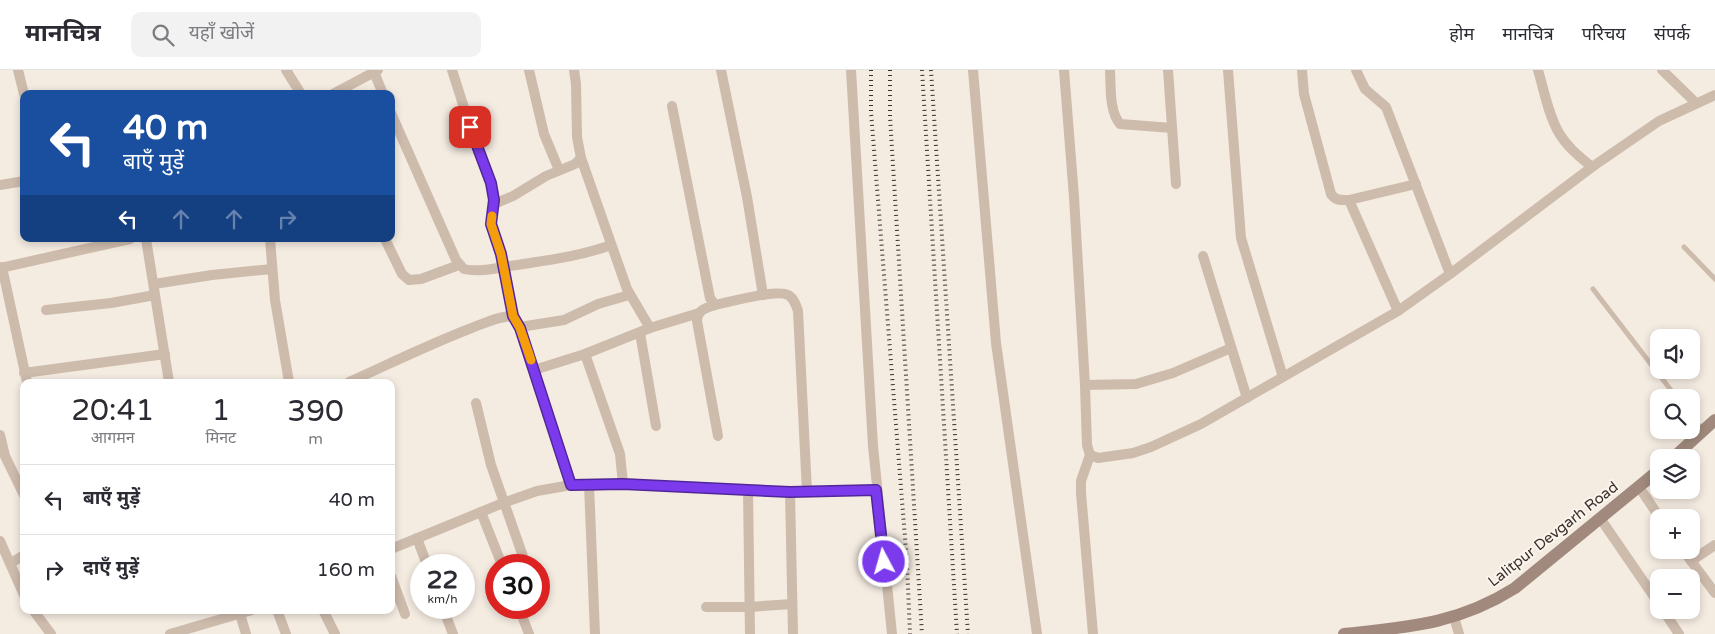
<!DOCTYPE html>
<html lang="hi">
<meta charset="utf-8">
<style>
:root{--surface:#fff;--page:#f2f2f3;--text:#2b2b33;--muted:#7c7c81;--line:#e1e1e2}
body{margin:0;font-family:"Varela Round","Noto Sans Devanagari",sans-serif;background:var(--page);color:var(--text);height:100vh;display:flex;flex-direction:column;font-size:19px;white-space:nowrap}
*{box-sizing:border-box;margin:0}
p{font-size:16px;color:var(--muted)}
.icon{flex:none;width:28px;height:28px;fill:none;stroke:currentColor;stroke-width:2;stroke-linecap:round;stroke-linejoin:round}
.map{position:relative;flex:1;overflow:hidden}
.panel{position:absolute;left:20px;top:309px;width:375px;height:235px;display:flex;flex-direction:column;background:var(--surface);border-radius:10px;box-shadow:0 2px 8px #0003}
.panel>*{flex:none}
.hud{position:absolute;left:20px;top:20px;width:375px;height:152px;border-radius:10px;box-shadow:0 2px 8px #0003;background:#1a4fa0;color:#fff;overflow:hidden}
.tools{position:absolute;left:1650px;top:259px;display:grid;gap:10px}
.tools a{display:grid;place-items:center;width:50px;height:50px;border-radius:10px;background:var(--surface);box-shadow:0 2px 8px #0003;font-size:25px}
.speed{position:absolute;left:410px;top:484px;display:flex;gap:10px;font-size:25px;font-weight:700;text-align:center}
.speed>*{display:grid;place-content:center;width:65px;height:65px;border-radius:50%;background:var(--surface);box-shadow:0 2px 8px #0003;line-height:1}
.speed small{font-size:12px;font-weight:400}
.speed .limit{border:8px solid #d22;background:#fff;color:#111}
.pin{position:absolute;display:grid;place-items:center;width:42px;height:42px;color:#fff;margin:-21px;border-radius:10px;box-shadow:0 2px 8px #0006}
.me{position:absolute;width:55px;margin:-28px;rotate:354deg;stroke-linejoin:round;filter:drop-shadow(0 0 4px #0008)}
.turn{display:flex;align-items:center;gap:18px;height:105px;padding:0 20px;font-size:22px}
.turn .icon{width:65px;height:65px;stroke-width:2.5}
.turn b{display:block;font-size:35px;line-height:42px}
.lanes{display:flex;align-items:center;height:48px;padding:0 20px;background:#0003;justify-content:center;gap:25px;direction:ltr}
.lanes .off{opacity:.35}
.eta{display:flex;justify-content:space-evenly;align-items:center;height:85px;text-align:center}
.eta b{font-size:30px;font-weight:600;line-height:35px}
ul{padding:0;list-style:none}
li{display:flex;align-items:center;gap:15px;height:70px;padding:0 20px;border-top:1px solid var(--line)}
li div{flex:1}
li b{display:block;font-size:19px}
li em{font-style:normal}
header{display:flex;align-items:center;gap:30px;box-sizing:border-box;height:70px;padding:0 25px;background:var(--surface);border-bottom:1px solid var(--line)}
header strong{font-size:24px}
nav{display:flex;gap:28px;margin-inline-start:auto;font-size:18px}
.search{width:350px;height:45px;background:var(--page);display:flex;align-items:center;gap:12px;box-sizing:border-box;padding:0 18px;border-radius:10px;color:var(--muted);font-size:19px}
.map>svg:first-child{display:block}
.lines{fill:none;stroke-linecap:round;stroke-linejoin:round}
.service{stroke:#cdbbac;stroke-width:5}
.minor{stroke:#cdbbac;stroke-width:10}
.secondary{stroke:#a18a7d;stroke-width:12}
.rail{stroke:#3b302b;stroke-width:4;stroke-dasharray:1 4;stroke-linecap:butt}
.route-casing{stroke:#51269a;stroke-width:12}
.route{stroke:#7c3aed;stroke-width:9}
.slow{stroke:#f59e0b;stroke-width:9}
.labels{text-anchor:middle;stroke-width:4;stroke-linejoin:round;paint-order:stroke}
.street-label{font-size:15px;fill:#3b302b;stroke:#fbf5ee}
</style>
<header>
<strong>मानचित्र</strong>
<div class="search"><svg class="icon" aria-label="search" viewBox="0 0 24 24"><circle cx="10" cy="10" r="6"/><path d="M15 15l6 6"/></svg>यहाँ खोजें</div>
<nav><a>होम</a><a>मानचित्र</a><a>परिचय</a><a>संपर्क</a></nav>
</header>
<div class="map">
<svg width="1715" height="564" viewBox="0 0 1715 564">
<rect width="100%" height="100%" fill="#f4ebe1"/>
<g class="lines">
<g class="service">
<polyline points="1684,177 1715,209"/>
<polyline points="1593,219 1677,328"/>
<polyline points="1691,345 1703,361"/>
</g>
<g class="minor">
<polyline points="18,0 24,24"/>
<polyline points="286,0 301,24"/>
<polyline points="452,0 474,69 493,120 494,134 491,155 504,197 513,246"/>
<polyline points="529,0 544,64 559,100"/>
<polyline points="721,0 747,127 763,225"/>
<polyline points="851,0 873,376 892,564"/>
<polyline points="973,0 996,273 1037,564"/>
<polyline points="1064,0 1074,127 1085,315 1087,375 1090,385 1098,388 1133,383 1151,377 1201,354 1283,307 1398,241 1450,204 1592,97 1659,51 1715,25"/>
<path d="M1110,0C1111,17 1109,41 1120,54L1172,58"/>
<polyline points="1168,0 1176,114"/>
<polyline points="1228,0 1241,168 1283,307"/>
<path d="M1302,0L1304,24L1331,124C1336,131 1341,130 1349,130L1416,114"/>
<polyline points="1356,0 1365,19 1386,37 1450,204"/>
<path d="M1538,0C1544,20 1548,44 1559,63C1567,77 1580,87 1592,97"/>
<polyline points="1662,0 1696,33"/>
<polyline points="374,2 383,24"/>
<polyline points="333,24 378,0"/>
<path d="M672,36L710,228L715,235C729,232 777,219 788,225C794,228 796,235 798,241L807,422"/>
<path d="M391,43L456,190L464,199C481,203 500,197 517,195C549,190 581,186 611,175"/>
<polyline points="581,88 627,219 650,258"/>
<polyline points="0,115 24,111"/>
<polyline points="1349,130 1398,241"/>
<polyline points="494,134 513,126 546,106 575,94 581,88 577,67 576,14 574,0"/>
<polyline points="146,169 169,312"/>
<polyline points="270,169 275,230 289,312"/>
<polyline points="385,169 402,204 409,210 421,209 459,195"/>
<polyline points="1203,186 1247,328"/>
<polyline points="2,197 27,312"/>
<polyline points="0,198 130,169"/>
<polyline points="154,214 212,205 272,199"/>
<path d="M715,235C706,238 698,239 697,251L718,366"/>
<polyline points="46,240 111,233 155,225"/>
<polyline points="520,257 564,250 598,234 629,225"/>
<polyline points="640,263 656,356"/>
<polyline points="585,284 620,384 623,414"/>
<polyline points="534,300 585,284 650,258 699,243"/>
<polyline points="24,303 165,284"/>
<path d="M349,312C389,294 428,275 469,259C483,254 498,246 513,246L520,257L571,415"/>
<polyline points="1085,315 1136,314 1173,303 1231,278"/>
<polyline points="476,333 491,395 526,495"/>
<polyline points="0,365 5,386 24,425"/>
<polyline points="1090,385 1081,411 1081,423 1093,564"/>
<polyline points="589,414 595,564"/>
<polyline points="1639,417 1660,448"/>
<polyline points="748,420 750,564"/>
<polyline points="790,422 793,564"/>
<polyline points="481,442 502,495"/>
<polyline points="1600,448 1659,534"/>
<polyline points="417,468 427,495"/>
<polyline points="0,471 24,525"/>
<polyline points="391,479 503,433 537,421 571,415 623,414 790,422 877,420"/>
<polyline points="1683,480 1715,523"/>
<polyline points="1691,491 1715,475"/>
<polyline points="11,493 24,485"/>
<polyline points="391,506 405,544"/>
<polyline points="706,537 749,537 792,534"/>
<polyline points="443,538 453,564"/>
<polyline points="519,538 529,564"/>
<polyline points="33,540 51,564"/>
<polyline points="277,540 286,564"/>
<polyline points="323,540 335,564"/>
<polyline points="1663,540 1679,564"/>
<polyline points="240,544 246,564"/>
<polyline points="1454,547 1459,564"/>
<polyline points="170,564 252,540"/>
</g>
<g class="secondary">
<polyline points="1673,388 1715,350"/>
<path d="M1344,564C1409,557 1458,554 1515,518L1659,400"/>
</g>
<g class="rail">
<polyline points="871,0 871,42 907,493 910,564"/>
<polyline points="890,0 890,47 922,564"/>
<polyline points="922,0 957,564"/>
<polyline points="931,0 968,564"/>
</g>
</g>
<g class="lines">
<g class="route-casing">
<polyline id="route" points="470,57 491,113 494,130 491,154 501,184 513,246 520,258 571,415 623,414 790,422 876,420 884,492"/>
</g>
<use href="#route" class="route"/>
<polyline class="slow" points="492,146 491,154 501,184 513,246 520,258 531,290"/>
</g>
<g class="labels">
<g class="street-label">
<text transform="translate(1553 464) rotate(-38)" y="5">Lalitpur Devgarh Road</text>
</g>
</g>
</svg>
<div class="tools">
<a><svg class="icon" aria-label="sound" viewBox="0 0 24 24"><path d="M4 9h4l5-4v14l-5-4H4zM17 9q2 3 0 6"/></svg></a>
<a><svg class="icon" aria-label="search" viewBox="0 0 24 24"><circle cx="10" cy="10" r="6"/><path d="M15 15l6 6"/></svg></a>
<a><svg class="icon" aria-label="layers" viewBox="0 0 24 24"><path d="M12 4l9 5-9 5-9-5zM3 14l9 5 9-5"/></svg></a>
<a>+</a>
<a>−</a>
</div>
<div class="speed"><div>22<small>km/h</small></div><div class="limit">30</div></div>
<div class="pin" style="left:470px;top:57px;background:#d93025"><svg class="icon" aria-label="arrive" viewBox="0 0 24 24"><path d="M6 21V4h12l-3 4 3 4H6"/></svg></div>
<svg class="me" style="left:884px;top:492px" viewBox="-20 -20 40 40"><circle r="17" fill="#7c3aed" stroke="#fff" stroke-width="3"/><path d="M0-11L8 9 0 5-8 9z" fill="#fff"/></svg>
<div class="hud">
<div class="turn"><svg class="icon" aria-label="left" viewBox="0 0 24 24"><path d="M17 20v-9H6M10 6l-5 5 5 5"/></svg><div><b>40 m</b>बाएँ मुड़ें</div></div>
<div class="lanes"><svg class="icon" aria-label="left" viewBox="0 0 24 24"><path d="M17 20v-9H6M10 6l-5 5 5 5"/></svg><svg class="icon off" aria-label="ahead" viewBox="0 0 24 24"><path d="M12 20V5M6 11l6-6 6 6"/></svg><svg class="icon off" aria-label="ahead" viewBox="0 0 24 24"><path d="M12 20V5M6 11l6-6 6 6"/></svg><svg class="icon off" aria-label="right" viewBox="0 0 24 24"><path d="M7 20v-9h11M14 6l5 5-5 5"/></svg></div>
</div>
<section class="panel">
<div class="eta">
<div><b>20:41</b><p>आगमन</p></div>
<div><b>1</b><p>मिनट</p></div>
<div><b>390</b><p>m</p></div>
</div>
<ul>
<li><svg class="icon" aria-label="left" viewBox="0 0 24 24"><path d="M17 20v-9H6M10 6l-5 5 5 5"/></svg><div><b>बाएँ मुड़ें</b></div><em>40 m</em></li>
<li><svg class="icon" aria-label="right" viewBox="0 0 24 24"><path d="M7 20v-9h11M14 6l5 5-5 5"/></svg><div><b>दाएँ मुड़ें</b></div><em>160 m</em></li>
</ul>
</section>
</div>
